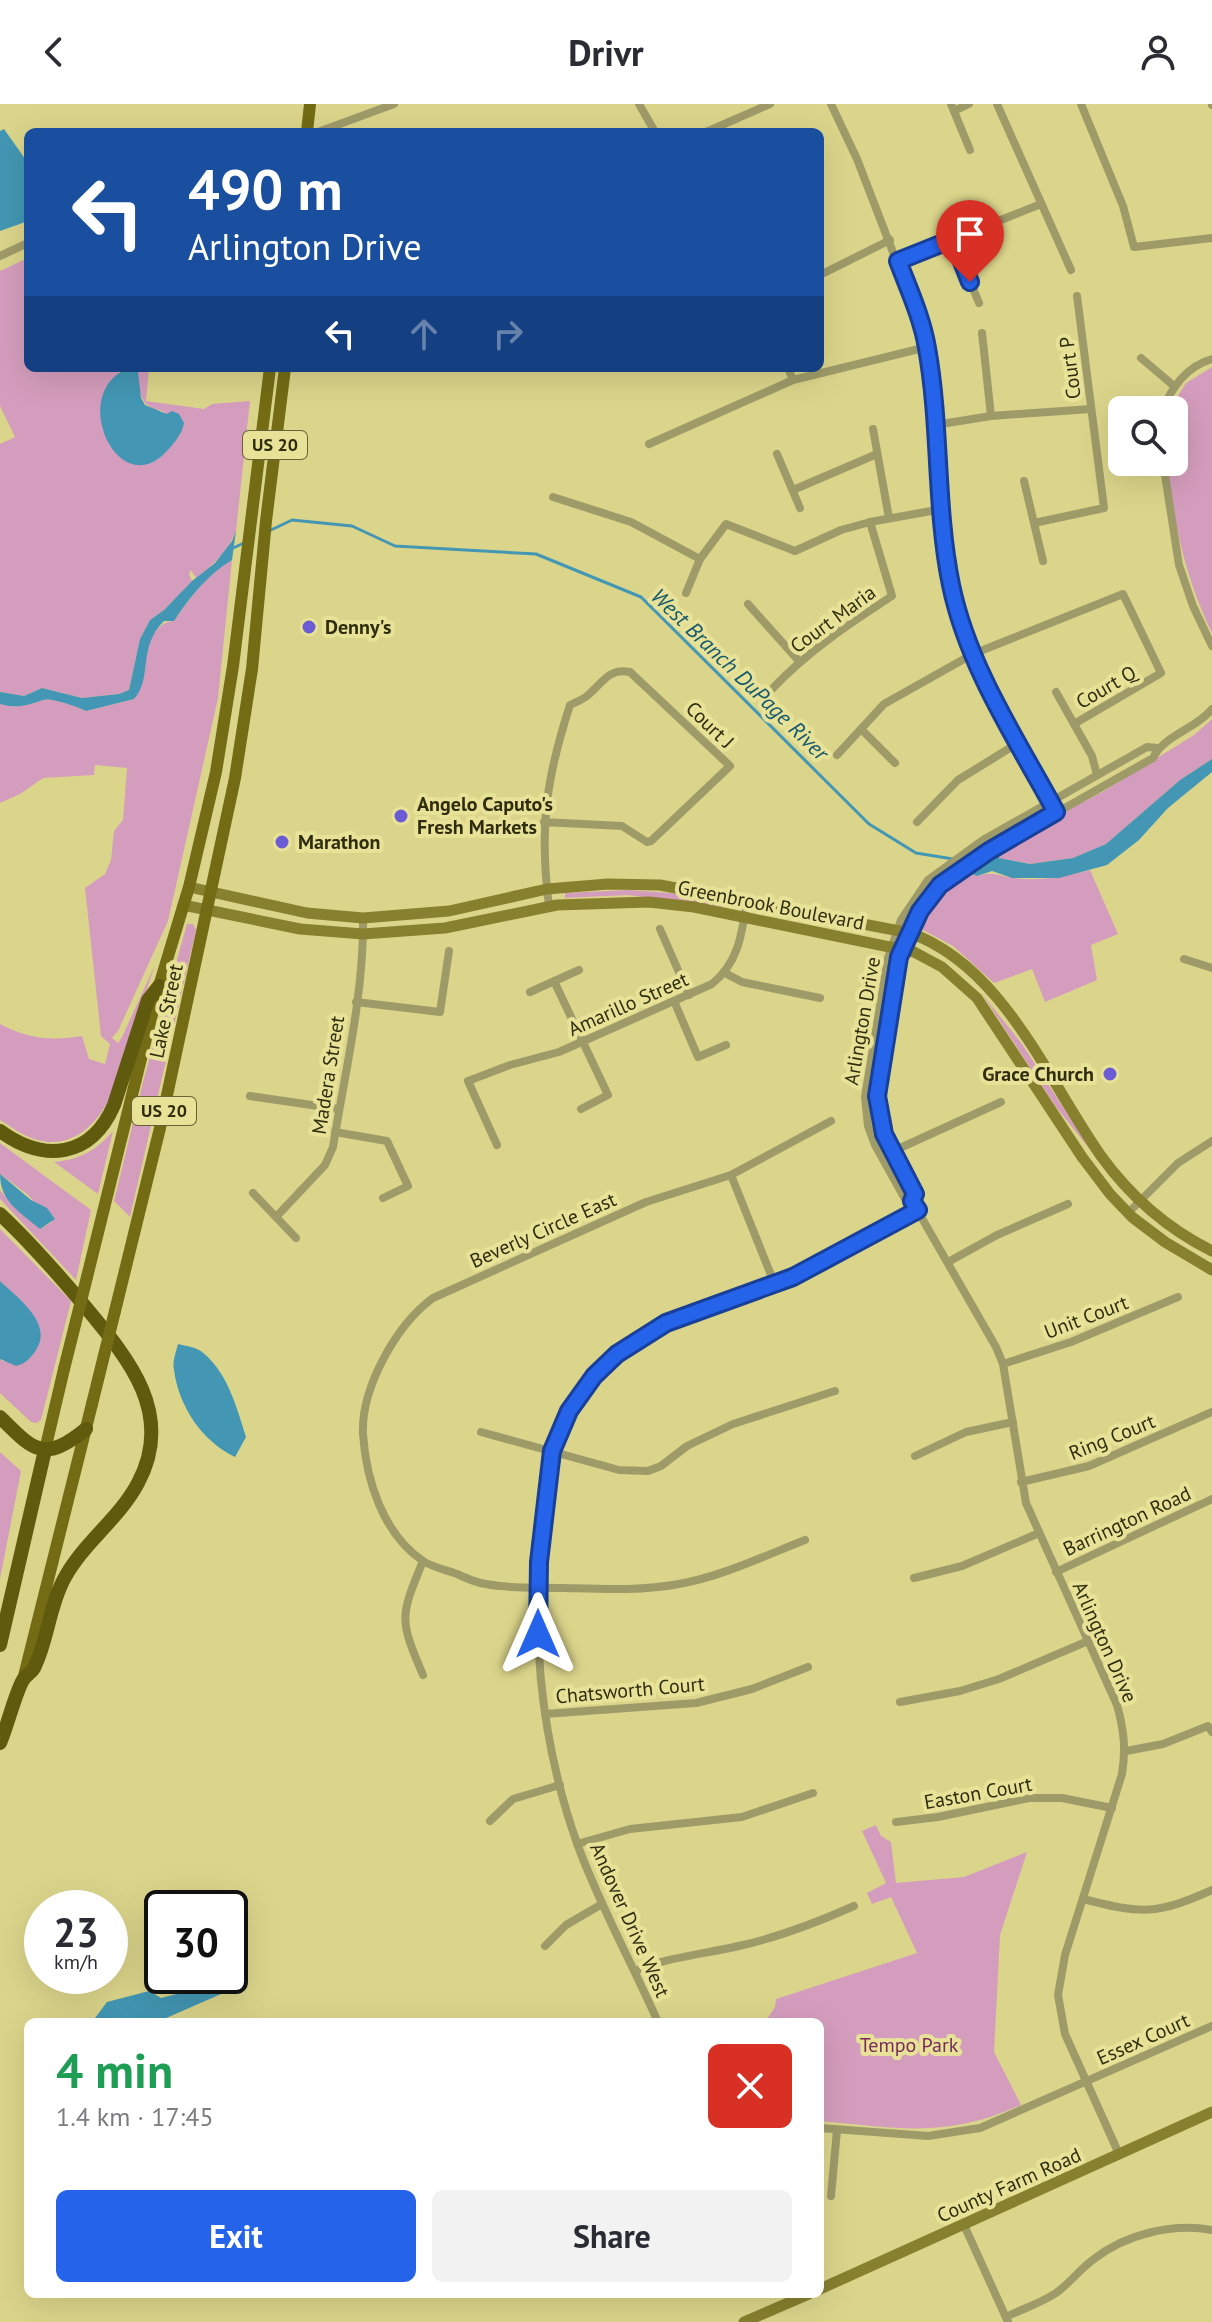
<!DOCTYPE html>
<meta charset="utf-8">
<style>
:root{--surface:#fff;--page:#f2f2f3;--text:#2b2b33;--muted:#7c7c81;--accent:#2563eb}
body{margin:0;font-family:"PT Sans",sans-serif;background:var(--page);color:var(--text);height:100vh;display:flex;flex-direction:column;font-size:30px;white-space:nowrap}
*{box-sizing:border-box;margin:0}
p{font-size:26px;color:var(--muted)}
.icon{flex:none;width:44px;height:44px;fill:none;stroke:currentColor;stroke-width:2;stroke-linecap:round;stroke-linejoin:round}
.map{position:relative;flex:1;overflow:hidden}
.drawer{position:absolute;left:24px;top:1914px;width:800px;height:280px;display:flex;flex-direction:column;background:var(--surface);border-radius:12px;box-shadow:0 8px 32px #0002}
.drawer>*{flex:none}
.guide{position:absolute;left:24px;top:24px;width:800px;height:244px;border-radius:12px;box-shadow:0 8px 32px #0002;background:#1a4fa0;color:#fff;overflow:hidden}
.tools{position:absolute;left:1108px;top:292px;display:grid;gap:16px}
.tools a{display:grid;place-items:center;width:80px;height:80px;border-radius:12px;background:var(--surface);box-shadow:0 8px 32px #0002;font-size:40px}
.speed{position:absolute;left:24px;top:1786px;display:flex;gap:16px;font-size:40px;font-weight:700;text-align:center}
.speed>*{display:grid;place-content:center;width:104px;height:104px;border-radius:50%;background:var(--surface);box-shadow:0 8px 32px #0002;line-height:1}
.speed small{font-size:20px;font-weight:400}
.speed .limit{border:4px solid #111;border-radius:12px;background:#fff;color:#111}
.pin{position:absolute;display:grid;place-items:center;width:68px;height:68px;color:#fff;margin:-82px -34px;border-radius:50% 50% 50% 0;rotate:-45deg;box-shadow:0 0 8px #0007}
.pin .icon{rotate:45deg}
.me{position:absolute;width:88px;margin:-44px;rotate:0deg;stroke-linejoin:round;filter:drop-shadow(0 0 6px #0008)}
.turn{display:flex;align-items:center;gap:28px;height:168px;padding:0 32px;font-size:36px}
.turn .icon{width:104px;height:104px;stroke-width:2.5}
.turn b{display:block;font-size:56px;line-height:68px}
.lanes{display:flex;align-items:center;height:76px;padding:0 32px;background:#0003;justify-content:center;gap:40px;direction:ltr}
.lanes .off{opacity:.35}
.round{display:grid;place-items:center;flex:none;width:84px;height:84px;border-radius:12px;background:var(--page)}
.summary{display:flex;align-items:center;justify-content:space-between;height:136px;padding:0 32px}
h1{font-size:48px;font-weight:600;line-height:60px;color:#1e9e55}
.button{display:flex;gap:16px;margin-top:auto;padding:16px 32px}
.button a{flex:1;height:92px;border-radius:12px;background:var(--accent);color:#fff;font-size:32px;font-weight:600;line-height:92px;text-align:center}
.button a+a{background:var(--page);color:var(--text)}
header{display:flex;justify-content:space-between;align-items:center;height:104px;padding:0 32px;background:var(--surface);font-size:36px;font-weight:600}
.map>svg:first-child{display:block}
.green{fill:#d59dbd}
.water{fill:#4397b4}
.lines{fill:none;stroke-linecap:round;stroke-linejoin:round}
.stream{stroke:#4397b4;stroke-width:3}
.street{stroke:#9f9b69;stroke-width:8}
.secondary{stroke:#87802e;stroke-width:11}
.primary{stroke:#736c14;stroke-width:12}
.highway{stroke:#605a0f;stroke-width:14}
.primary-bridge{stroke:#736c14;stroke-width:12}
.route-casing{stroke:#184099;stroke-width:20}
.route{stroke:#2563eb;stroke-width:14}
.poi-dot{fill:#6b5cd5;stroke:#e8e298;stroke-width:3}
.labels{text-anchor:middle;stroke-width:8;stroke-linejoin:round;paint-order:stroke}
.shield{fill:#e8e298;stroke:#676338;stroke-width:2}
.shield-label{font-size:18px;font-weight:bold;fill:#302d0f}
.street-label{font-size:20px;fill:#302d0f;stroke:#e8e298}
.poi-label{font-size:20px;font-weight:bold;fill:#302d0f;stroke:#e8e298;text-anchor:start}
.park-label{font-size:20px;fill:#772a5b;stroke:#e8e298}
.water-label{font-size:22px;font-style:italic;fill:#16596f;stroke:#e8e298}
</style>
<header><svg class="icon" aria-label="back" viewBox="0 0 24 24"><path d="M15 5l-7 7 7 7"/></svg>Drivr<svg class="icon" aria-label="person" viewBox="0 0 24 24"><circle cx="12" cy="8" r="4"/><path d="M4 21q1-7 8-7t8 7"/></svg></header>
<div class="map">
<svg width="1212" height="2218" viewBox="0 0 1212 2218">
<rect width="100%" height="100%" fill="#dbd58b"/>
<g class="green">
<path d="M28,154V264H129L119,268L102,323L111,344L175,337L180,331L163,307C136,303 142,285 133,264H149L146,297L204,305L212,300L250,297L236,427C228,447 213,461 196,474L191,466L189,470L192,477L164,506L150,516L140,535L129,586L119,590L82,594L42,584L24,592L0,588V340L15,333L0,302V167Z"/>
<path d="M1212,263V529C1184,471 1175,422 1167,358H1174V306H1169L1186,279Z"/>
<path d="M232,456L218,594L168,817L118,927L112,934L118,939L122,933L155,861L111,991C97,1022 70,1047 34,1035C22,1031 11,1023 0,1016V920C28,935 51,937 82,932L89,955L105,960L110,940L101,932L85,784L105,770L111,756L114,727L123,716L127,664L95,661L94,671L43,674L20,690L0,699V600C17,605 27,601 43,596C51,593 78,603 86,607L134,595C141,571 145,518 174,517C191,493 207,470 232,456Z"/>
<polygon points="1212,615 1212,655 1180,676 1106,740 1073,754 1030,760 999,754 995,745 1104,687 1194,631"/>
<path d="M977,763L972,770L977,772C993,767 998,772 1014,774C1039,778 1065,772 1090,766L1118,830L1091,841L1097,876L1045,898L1032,865L994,879L953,842L923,826C921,801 943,785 960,771L962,773Z"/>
<polygon points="628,786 670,789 723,797 722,803 628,791 565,794 565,789"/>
<polygon points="187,820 193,820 196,826 130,1113 114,1097 143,978"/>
<polygon points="982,890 1022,940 1092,1048 1056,1003"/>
<path d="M113,1027L98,1090L54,1058C79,1056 97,1046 113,1027Z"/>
<polygon points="0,1039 91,1106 76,1176 0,1095 0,1086 13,1102 40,1125 52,1118 27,1090 0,1070"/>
<polygon points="0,1125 71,1197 41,1316 37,1319 31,1318 0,1289 0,1255 4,1258 29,1206 0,1177"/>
<polygon points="0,1348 21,1367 0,1475"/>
<path d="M876,1721L881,1732L891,1738L896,1779L964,1773L1027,1748L1000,1831L994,1948L1021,2001C945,2035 899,2024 820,2017V1918H765L775,1903L776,1895L917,1849L891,1793L872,1800L867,1789L886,1779L862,1727Z"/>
</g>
<g class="water">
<polygon points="4,25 28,59 28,117 0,127 0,27"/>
<path d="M129,264L138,268L141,294L145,301L167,310L172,307L179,310L184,319C182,331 172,342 164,350C116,396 68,287 129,264Z"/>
<path d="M236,427L232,456C208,470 190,493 174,517H164C137,543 153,575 134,595L86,607C78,603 50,593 43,596C28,601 17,605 0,600V588L24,592L42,584L82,594L119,590L129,586L140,535L150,516L164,506L192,477L215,459L232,437Z"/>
<polygon points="1212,655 1212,668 1168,704 1139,736 1107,761 1059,774 1012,774 992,767 977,772 972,770 998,751 999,754 1030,760 1073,754 1106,740 1180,676"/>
<path d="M0,1070L31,1096L47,1104L55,1115L40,1125C20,1108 0,1098 0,1070Z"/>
<path d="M0,1177C17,1193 54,1220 36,1246C31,1254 25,1260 16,1262L0,1255Z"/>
<path d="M178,1240C186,1242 196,1243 202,1248C227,1267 237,1304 246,1333L235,1353C202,1337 179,1303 174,1266C172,1258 176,1248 178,1240Z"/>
<polygon points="187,1872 219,1872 228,1887 157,1918 92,1918 107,1898 149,1887 161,1894 188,1887"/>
</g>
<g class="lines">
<g class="stream">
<polyline points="271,426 292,416 352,422 395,442 536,450 641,493 869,720 916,749 953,755"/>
<polyline points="231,445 246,438"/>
</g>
<g class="street">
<polyline points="639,0 655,28"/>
<polyline points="831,0 857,55 924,229 930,263 946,451 960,516 986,579 1056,708"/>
<polyline points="951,0 970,46"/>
<polyline points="997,0 1071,166"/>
<polyline points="1081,0 1123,102 1134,143 1212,134"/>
<polyline points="1212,0 1212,1"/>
<polyline points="954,7 969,0"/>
<polyline points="318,28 394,0"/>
<polyline points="706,28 770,0"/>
<polyline points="953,135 979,199"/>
<polyline points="0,152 28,139"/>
<polyline points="898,157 1041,100"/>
<polyline points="820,171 890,136"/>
<polyline points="982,229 991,312"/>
<polyline points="1141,254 1174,282"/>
<polyline points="788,264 793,276"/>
<path d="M1162,306C1172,284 1186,262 1212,255"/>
<polyline points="935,321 991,312 1091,305"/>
<polyline points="873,325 889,414"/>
<polyline points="649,340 793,276 927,243"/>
<polyline points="777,350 800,404"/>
<polyline points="1163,358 1179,461 1193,502 1212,542"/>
<polyline points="1024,377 1043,457"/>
<polyline points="793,386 877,350"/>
<polyline points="553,393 631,418 700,455"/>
<polyline points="1034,419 1104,404 1077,192"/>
<polyline points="686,489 700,455 726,420 795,447 841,426 870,418 942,405"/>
<polyline points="748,500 799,557"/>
<path d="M772,585C808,547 849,520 892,492L870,418"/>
<polyline points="1056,588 1092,652 1097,671"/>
<polyline points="861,625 895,659"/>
<polyline points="837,651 884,600 973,550 1123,490 1161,569 1074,620"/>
<path d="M544,718L622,722L647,738L651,737L730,662L630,568C609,563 602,580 587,592C582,596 576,598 570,601C546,675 539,724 549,802"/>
<polyline points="917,718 958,676 1018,639"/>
<polyline points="660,825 689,891"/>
<polyline points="1184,855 1212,864"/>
<polyline points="725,869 742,878 820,894"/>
<polyline points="554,877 608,991 581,1005"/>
<polyline points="530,888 579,866"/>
<polyline points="674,897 698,953 726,941"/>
<polyline points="356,898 440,908 449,847"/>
<polyline points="250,992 339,1005"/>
<polyline points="335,1028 387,1037 408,1082 383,1094"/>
<path d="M497,1041L468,977L510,961L559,948L712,880C739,858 742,829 747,796"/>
<polyline points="889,1049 1001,998"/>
<polyline points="731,1071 775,1181"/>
<polyline points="253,1089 296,1134"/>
<polyline points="912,1097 905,1095 875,1041 868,1022 865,993 888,854 901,816 928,776 983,736 1147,643 1158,644"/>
<polyline points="1128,1109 1178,1059 1212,1037"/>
<path d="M276,1113L325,1061L333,1043C345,968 364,890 363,814"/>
<polyline points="948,1158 997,1131 1068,1100"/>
<polyline points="1003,1260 1071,1238 1178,1193"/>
<polyline points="481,1328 619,1366 648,1367 661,1362 687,1342 733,1320 835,1287"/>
<polyline points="915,1352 966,1328 1013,1318"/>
<polyline points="1021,1378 1089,1362 1212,1308"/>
<path d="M805,1436C764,1452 723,1472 679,1480C641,1487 603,1485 564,1484C538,1483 511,1485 486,1480C476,1479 466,1474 457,1470C447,1466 432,1463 423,1457C383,1430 366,1376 363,1330C361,1284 396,1221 433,1194L646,1098L731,1071L831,1017"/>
<polyline points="1056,1468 1212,1395"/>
<polyline points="914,1474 962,1462 1039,1429"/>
<path d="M423,1571C399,1515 400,1513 423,1457"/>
<polyline points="900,1598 960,1587 999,1575 1088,1537"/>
<polyline points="545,1610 696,1599 752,1585 808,1563"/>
<polyline points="1126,1647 1163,1640 1208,1622 1212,1628"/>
<polyline points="490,1717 513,1695 560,1681"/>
<polyline points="896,1718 938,1713 1029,1694 1062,1694 1112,1704"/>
<polyline points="577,1740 630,1725 742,1713 813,1689"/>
<path d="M1083,1795C1142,1810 1156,1811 1212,1786"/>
<polyline points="545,1842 566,1821 602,1800"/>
<path d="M635,1867C671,1852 706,1850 743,1841C782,1832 818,1818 854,1802"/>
<path d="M658,1918C632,1859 600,1802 578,1742C539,1634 529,1515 544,1402C547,1384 547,1365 552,1348C561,1310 588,1272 618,1249C670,1208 721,1204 778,1179C827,1159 872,1131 918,1106"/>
<polyline points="820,2024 928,2032 980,2024 1212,1922"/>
<path d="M1119,2050L1065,1930L1058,1891L1065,1851L1122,1670C1126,1645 1124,1626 1117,1601L1026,1399L1003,1260L996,1243L912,1097L915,1090L884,1030L877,992L899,853L920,807L940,781L989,747L1153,654C1164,631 1196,625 1212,605"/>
<polyline points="831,2092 837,2026"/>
<polyline points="964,2121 1008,2218"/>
<path d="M1006,2213C1022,2205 1041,2199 1056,2189C1070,2179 1080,2165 1094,2155C1126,2130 1172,2119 1212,2126"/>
</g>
<g class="secondary">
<path d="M189,783L307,809L363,814L449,807L547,785L608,780L660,781L910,829C1003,862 1047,975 1101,1052C1130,1092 1168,1125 1212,1147"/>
<polyline points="183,801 300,825 363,830 445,824 557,801 649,798 694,803 914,848 942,863 977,894 1082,1053 1110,1090 1132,1113 1165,1138 1212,1166"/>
<polyline points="820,2185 1212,2008"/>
<polyline points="744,2218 809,2190"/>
</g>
<g class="primary">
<polyline points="307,28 310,0"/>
<polyline points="87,1173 159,882 189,783 216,668 233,562 270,264"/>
<polyline points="115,1207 160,1024 235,674 252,565 266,417 285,264"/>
<polyline points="45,1346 64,1265"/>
<polyline points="23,1576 92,1300"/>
</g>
<g class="highway">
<path d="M0,1027C44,1059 91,1054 114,1001L148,896L159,882"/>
<path d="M0,1110C30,1138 57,1169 83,1200C126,1252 176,1308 138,1379C119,1415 83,1439 64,1475C49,1503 48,1535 35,1562C33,1568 27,1570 23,1576C16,1587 7,1623 0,1639"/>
<path d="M0,1313C34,1347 44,1359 86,1325"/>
<polyline points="0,1541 45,1346"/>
</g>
<g class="primary-bridge">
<polyline points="64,1265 87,1173"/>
<polyline points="92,1300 115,1207"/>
</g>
</g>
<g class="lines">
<g class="route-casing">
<path id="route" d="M538,1530L539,1458L552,1347L569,1307L594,1272L617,1250L666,1219L793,1173L918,1106L912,1097L915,1090L884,1030L877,992L899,853L920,807L940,781L989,747L1056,708C1017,636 968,563 951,481C935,403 941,322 927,244C922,214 909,186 898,157L953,135L970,178"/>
</g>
<use href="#route" class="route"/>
</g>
<g class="poi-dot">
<circle cx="309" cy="523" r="8"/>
<circle cx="401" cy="712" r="8"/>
<circle cx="282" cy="738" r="8"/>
<circle cx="1110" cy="970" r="8"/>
</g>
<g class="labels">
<g class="shield">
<rect x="243" y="327" width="64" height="28" rx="6"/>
<rect x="132" y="993" width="64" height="28" rx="6"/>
</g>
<g class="shield-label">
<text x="275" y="347">US 20</text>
<text x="164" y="1013">US 20</text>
</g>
<g class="street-label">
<text transform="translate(1070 264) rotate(-97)" y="7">Court P</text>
<text transform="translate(833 515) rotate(-36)" y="7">Court Maria</text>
<text transform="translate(1106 583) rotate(-30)" y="7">Court Q</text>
<text transform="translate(710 621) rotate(44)" y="7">Court J</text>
<text transform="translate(771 801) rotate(11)" y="7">Greenbrook Boulevard</text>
<text transform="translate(628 900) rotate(-24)" y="7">Amarillo Street</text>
<text transform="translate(166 907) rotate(-78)" y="7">Lake Street</text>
<text transform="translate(862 917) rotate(-80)" y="7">Arlington Drive</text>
<text transform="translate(328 971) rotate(-81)" y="7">Madera Street</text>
<text transform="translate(543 1126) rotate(-24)" y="7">Beverly Circle East</text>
<text transform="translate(1086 1213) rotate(-21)" y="7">Unit Court</text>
<text transform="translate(1112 1333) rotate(-22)" y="7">Ring Court</text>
<text transform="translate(1127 1417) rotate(-25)" y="7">Barrington Road</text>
<text transform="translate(1105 1538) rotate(66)" y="7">Arlington Drive</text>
<text transform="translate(630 1586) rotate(-5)" y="7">Chatsworth Court</text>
<text transform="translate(978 1689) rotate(-10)" y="7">Easton Court</text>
<text transform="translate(630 1816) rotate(66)" y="7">Andover Drive West</text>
<text transform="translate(1143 1935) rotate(-24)" y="7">Essex Court</text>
<text transform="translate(1009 2081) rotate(-24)" y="7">County Farm Road</text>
</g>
<g class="poi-label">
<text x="325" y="530">Denny's</text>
<text x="417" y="707">Angelo Caputo's<tspan x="417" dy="23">Fresh Markets</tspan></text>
<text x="298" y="745">Marathon</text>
<text x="1094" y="977" text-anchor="end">Grace Church</text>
</g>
<g class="park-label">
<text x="909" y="1948">Tempo Park</text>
</g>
<g class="water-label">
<text transform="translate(740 570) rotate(44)" y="8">West Branch DuPage River</text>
</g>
</g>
</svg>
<div class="tools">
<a><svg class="icon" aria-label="search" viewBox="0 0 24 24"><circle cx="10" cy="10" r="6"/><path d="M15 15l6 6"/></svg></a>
</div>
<div class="speed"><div>23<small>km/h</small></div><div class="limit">30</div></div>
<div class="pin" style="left:970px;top:178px;background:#d93025"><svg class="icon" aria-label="arrive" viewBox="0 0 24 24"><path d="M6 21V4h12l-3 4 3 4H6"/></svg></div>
<svg class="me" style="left:538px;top:1530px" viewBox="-20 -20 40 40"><path d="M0-17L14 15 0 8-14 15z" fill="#2563eb" stroke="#fff" stroke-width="4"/></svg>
<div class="guide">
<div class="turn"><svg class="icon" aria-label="left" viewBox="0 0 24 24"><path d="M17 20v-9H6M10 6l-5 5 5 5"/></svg><div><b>490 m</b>Arlington Drive</div></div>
<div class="lanes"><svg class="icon" aria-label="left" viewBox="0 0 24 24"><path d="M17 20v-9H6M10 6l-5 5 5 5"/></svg><svg class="icon off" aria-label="ahead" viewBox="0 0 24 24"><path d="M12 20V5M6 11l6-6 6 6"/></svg><svg class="icon off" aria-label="right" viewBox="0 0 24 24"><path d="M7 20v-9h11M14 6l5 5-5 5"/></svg></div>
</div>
<section class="drawer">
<div class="summary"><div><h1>4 min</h1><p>1.4 km · 17:45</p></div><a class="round" style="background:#d93025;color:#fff"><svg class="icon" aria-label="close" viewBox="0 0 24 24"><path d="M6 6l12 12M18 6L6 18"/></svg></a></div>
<div class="button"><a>Exit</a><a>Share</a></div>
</section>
</div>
